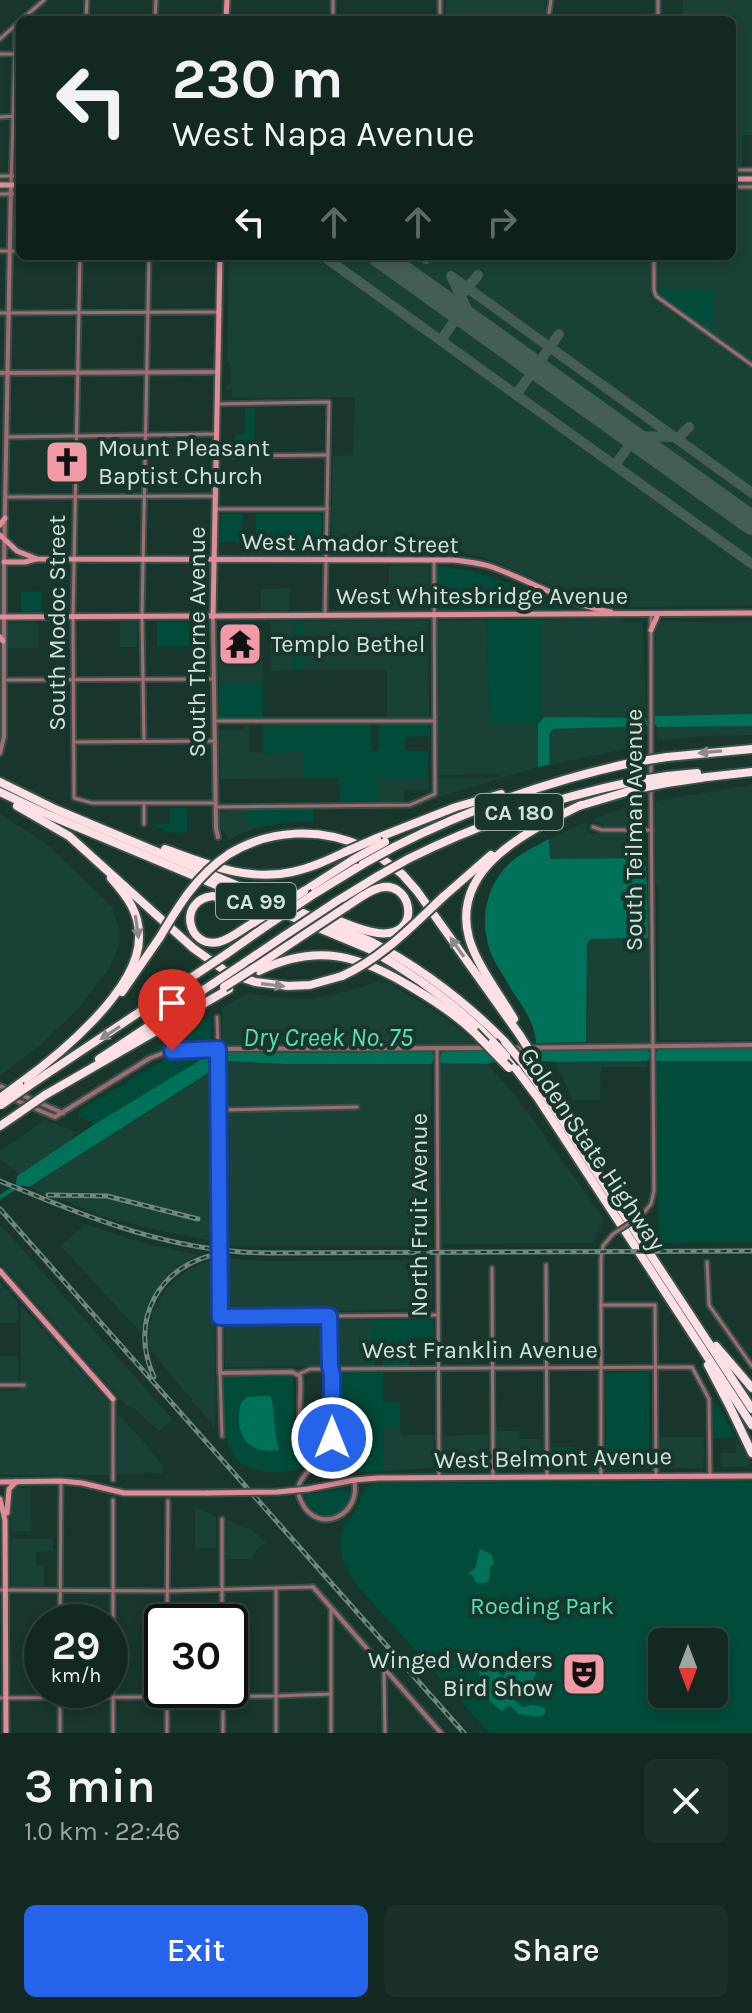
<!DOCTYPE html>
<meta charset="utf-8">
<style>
:root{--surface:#122821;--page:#1b302a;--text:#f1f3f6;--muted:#9ca6a5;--line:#31443f;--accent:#2563eb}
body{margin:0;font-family:Karla,sans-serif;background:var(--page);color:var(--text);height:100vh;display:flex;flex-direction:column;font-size:30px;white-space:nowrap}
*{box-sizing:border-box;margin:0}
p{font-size:26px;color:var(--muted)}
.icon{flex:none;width:44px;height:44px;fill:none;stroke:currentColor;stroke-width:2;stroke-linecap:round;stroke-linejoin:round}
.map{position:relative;height:1733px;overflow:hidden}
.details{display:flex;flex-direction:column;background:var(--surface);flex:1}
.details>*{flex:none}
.hud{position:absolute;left:16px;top:16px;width:720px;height:244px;border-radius:12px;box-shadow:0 4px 12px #0003,0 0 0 2px var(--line);background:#122821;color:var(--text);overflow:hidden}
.needle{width:52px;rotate:180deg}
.tools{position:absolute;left:648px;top:1628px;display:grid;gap:16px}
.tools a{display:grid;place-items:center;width:80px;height:80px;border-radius:12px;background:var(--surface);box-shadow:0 4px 12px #0003,0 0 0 2px var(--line);font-size:40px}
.speed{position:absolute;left:24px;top:1604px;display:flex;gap:16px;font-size:40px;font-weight:700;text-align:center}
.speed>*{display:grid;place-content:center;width:104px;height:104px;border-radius:50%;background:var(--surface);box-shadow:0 4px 12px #0003,0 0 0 2px var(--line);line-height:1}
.speed small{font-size:20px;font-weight:400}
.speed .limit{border:4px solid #111;border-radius:12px;background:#fff;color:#111}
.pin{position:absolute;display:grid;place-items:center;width:68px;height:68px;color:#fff;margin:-82px -34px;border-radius:50% 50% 50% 0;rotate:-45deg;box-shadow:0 0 8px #0007}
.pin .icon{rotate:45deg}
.me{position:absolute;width:88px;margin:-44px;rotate:0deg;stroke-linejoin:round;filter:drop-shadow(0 0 6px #0008)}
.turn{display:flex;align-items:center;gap:28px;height:168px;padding:0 24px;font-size:36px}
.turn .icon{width:104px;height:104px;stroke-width:2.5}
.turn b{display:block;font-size:56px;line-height:68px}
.lanes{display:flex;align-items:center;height:76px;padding:0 24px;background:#0003;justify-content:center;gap:40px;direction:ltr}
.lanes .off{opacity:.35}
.round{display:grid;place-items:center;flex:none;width:84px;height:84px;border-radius:12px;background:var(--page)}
.overview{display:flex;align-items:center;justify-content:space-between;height:136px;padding:0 24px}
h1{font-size:48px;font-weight:600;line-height:60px}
.button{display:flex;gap:16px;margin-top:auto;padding:16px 24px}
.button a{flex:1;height:92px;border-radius:12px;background:var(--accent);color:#fff;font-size:32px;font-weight:600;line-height:92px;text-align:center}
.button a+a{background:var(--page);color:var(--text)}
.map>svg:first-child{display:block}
.built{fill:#1a4136}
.green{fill:#004b3a;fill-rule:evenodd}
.water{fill:#007259}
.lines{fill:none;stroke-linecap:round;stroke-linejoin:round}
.canal{stroke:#007259;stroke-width:4}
.taxiway{stroke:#445e55;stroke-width:10}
.runway{stroke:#445e55;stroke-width:24}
.minor-casing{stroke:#365248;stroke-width:7}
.tertiary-casing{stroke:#365248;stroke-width:8}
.secondary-casing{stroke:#365248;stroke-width:9}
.motorway-casing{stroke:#365248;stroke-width:12}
.minor{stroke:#a16b72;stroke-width:3}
.tertiary{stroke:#a16b72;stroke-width:4}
.secondary{stroke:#e28b98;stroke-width:5}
.motorway{stroke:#fce0e3;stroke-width:8}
.rail-casing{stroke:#6f877e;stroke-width:5}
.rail{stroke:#18362c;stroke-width:2;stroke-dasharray:6;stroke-linecap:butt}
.minor-bridge-casing{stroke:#365248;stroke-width:7;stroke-linecap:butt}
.secondary-bridge-casing{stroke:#365248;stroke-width:9;stroke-linecap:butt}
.motorway-bridge-casing{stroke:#365248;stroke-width:12;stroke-linecap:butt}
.minor-bridge{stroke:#a16b72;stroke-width:3}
.secondary-bridge{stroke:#e28b98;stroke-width:5}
.motorway-bridge{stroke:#fce0e3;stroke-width:8}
.oneway{fill:#8a8b88}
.route-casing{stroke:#184099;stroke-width:20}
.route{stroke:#2563eb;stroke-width:14}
.labels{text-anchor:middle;stroke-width:8;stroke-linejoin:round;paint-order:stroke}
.shield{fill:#18362c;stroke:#9aaea6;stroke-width:2}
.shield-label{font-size:22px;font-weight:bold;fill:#d1e2db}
.poi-label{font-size:24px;fill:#d1e2db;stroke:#18362c;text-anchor:start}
.street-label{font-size:24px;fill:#d1e2db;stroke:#18362c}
.park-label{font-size:24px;fill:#5bdcb7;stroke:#18362c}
.water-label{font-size:26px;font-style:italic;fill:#5cddb8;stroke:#18362c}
</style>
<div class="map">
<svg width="752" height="1733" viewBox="0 0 752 1733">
<rect width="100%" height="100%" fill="#18362c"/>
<g class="built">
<polygon points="446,0 546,0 545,16 544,20 446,20"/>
<polygon points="683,0 752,0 752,135 742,135 742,168 732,168 732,20 682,20"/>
<polygon points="732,191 752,191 752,362 713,334 713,289 659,289 659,256 732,256"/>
<polygon points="229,256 650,256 650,297 752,370 752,606 622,607 600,604 585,600 486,558 459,552 438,552 438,549 430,549 430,540 428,553 331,553 333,456 353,455 355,397 232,398 232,391 226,390 226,387 230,384 230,363 227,362"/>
<polygon points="389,566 429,566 428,609 389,609"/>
<polygon points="290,588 290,610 261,610 261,589"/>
<polygon points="623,619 624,622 641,622 643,624 646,718 542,718 541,620"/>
<polygon points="487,620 489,723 538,724 538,767 438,797 438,778 500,777 499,774 438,775 437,621"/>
<polygon points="293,621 294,670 271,671 270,622"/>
<polygon points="304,621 428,621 429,719 387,719 387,670 304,670"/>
<polygon points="752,621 752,714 655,716 654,646 656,645 656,624 658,622"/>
<rect x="120" y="622" width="17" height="25"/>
<rect x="8" y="623" width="30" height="25"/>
<polygon points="218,646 262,646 263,683 219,683"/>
<polygon points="245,725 250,725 250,752 271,753 271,752 304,752 304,778 220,779 219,730 244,730"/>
<polygon points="645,726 645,747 635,747 549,765 549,735 552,729"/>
<polygon points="752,726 752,735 707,736 657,740 657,727"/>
<polygon points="379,778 429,778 429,790 404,790 404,802 379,802"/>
<polygon points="752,785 752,1040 661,1040 659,1038 658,885 655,884 656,801"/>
<polygon points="646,806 646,826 606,826 593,819 627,807"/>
<polygon points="248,809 249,825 259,825 259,827 240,834 229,840 220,826 220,812"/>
<polygon points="0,814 48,845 112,907 119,931 119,945 109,969 77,1010 37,1048 0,1076"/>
<polygon points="588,821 586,829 591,834 645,834 646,858 549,859 549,839"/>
<polygon points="591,939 648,939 648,1042 586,1042 587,943"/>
<polygon points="378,982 390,984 435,1011 480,1044 222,1045 222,1008 248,993 279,998 309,999 337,994"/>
<polygon points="221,1061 286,1064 431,1064 431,1246 225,1246"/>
<polygon points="647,1061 647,1067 601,1067 600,1100 573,1100 555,1062"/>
<polygon points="440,1063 487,1064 516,1096 604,1219 593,1243 441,1244"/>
<polygon points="213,1070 214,1241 169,1233 108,1218 29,1187"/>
<polygon points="45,1120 75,1132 71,1141 20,1174 0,1159 0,1151"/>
<polygon points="0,1224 173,1420 159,1431 134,1408 126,1405 0,1262"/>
<polygon points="85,1224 143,1243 198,1255 178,1266 160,1284 148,1303 140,1332 61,1246"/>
<polygon points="224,1258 263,1261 432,1260 432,1308 308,1312 225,1312"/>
<polygon points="214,1259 215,1428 148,1347 148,1342 152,1314 166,1288 189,1269"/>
<polygon points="0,1282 18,1302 18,1323 0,1323"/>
<polygon points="21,1306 111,1405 110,1475 0,1475 0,1391 21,1390"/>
<polygon points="325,1320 325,1366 225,1367 225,1321"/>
<polygon points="331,1320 371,1320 371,1343 365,1343 365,1366 332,1366"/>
<rect x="0" y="1356" width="18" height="25"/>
<polygon points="118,1414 139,1436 162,1465 163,1471 161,1474 145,1472 144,1474 119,1474 117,1471"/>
<polygon points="329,1416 330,1457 322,1454 307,1433 307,1417"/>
<polygon points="384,1428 400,1428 401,1435 434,1435 434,1468 384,1471"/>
<polygon points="496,1431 519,1431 519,1439 541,1439 541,1469 497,1470"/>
<polygon points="488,1434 488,1466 485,1469 443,1471 443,1436"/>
<polygon points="659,1437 704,1437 703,1468 660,1468"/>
<polygon points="736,1437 751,1462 746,1467 721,1467 721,1453 736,1453"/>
<polygon points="14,1488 30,1488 31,1531 11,1532 11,1491"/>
<polygon points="196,1508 216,1516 216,1548 195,1549 195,1509"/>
<polygon points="227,1520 250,1529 266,1542 253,1554 253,1559 226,1559"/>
<polygon points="11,1539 53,1539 53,1551 36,1552 36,1566 44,1566 44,1586 11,1586"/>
</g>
<g class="green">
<polygon points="659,289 713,289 713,334 661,297"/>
<polygon points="245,408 255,408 254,451 234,451 235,435 244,434"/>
<polygon points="221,514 243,514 242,539 255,539 256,514 322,514 321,553 281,554 282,536 263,536 262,554 242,554 242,542 219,542"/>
<path d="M437,566C484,568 525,591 568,609L436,611Z"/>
<polygon points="42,591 41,613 21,613 21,592"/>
<polygon points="487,620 541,620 542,718 538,724 489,724"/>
<polygon points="293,621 304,621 304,670 294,670"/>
<polygon points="157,622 189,622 190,647 157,647"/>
<rect x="219" y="683" width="44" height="37"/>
<polygon points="371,724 372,751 378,751 379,724 430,724 430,736 405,737 405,751 428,751 428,778 380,778 379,802 340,802 339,778 304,778 303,752 263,753 263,725"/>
<polygon points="170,808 187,808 187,832 172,833 149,824 170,824"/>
<polygon points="248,809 313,809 314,821 289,822 259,827 258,825 248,825"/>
<polygon points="211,1016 211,1045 164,1047 147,1053"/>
<polygon points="213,1053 95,1124 78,1116 79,1111 163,1060 170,1057"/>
<polygon points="656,1061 752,1061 752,1242 659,1243"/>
<polygon points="371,1320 430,1320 433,1322 433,1337 409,1338 409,1366 383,1366 383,1343 376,1343 375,1366 365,1366 364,1343 371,1342"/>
<polygon points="340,1372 383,1372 383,1402 400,1402 400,1428 384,1428 384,1471 356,1472 351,1467 350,1439 334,1439 335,1379"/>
<polygon points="649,1372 649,1468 606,1469 605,1373"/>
<path d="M226,1376H291L293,1378L294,1431L298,1442L307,1459C302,1471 294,1471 281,1472C216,1475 224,1426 224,1378Z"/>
<polygon points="713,1399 736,1437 736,1438 713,1438"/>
<polygon points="551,1447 574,1447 574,1469 552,1469"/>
<path d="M743,1481L752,1482V1733H489L355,1583C343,1565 334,1544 346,1523C349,1518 354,1513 357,1508C363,1495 360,1490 373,1483ZM662,1642H714V1694H662Z"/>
<path d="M341,1489L349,1490C355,1521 313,1525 304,1495Z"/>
</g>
<g class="water">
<polygon points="752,714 752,726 657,727 654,723 655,716"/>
<polygon points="544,717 646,718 648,724 647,726 553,729 549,735 549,765 538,767 538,724"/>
<path d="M549,839L550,859L646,858L648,938L591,939L587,943L586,1042L536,1043C535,1022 522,1006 511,989C504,976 495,964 490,951C479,919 486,884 512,861C523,852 536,846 549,839Z"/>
<polygon points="752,1048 752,1061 656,1061 656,1053 659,1049"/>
<polygon points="647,1050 650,1053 650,1058 647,1061 555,1062 532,1060 497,1061 487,1064 440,1063 441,1054 443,1052"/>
<polygon points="222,1051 269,1053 432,1052 435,1058 431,1064 286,1064 221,1061"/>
<polygon points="212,1053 216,1055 213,1070 29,1187 16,1184 17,1176 95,1124"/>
<path d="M264,1396H270L272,1399L276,1437L279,1450C247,1455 233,1433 241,1403L247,1397Z"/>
<polygon points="480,1549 491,1554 494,1563 490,1567 489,1580 485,1583 476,1583 473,1576 468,1573 475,1569"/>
<path d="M522,1660H527L534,1664L536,1673L533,1680L515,1690L514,1700L522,1707L533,1705L545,1708V1713L539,1717L519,1714L509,1705L502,1711C492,1705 486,1695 479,1686L480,1663C494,1660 495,1668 502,1677L511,1665Z"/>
</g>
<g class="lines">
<polyline class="canal" points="0,1197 21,1184"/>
<g class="taxiway">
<polyline points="323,256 752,564"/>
<polyline points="422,256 426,259"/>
<polyline points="451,276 752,493"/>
<polyline points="452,278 473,322"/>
<polyline points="464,292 478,275"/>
<polyline points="441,340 460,313"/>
<polyline points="516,395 559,334"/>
<polyline points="631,436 679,437 689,427"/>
<polyline points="615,465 634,439"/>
</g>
<polyline class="runway" points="380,256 752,523"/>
<g class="minor-casing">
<g id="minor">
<polyline points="21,20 44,0"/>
<polyline points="86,20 87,0"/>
<polyline points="155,20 156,0"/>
<polyline points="333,20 333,0"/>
<polyline points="440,20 440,0"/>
<polyline points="548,20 551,0"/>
<polyline points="623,20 625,18 658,17"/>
<polyline points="658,20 658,0"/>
<polyline points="0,39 20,21"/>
<polyline points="0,54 20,54"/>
<polyline points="0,117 20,116"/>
<polyline points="732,170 752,170"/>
<polyline points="0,176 20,176"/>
<polyline points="11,185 16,25"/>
<polyline points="732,187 752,187"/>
<polyline points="0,194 20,194"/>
<polyline points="0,251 20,251"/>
<polyline points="80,256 73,617 74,798 92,803 215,803"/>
<polyline points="654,256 654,290 656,296 752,365"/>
<polyline points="0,313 219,312"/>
<polyline points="217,404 329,402 325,615"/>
<polyline points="6,437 217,434"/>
<polyline points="216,456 328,455"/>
<polyline points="5,497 215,496"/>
<polyline points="215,509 327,509"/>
<polyline points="651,613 651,777"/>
<polyline points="6,680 214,679"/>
<polyline points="214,721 435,721"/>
<polyline points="144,741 142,617 149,256"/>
<polyline points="75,742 215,741"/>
<polyline points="144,804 144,824"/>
<polyline points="216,807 410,805 435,794 434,560"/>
<polyline points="593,827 602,830 652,830"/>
<polyline points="217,1017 218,1049"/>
<polyline points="437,1049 439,1477"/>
<polyline points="218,1110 357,1107"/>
<polyline points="641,1216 651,1204 654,1191 651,788"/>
<polyline points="707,1262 709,1305 752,1366"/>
<polyline points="546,1265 547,1476"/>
<polyline points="492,1268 493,1476"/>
<polyline points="601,1305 655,1305 656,1475"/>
<polyline points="329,1316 330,1366 332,1374 332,1463"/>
<polyline points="220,1317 437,1315"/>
<polyline points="220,1373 222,1436"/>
<polyline points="299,1374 310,1369 692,1367 709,1399 710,1475"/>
<polyline points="0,1385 24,1385"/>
<polyline points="113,1399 113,1480"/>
<polyline points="312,1466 329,1463 345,1469"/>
<polyline points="601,1476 601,1258 603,1246 613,1234"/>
<polyline points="113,1500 113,1733"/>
<polyline points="222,1519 222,1622"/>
<polyline points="276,1588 276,1733"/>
<polyline points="0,1590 168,1591 312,1587"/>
<polyline points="331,1610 331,1733"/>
<polyline points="60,1622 61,1482"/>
<polyline points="167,1622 168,1501"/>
<polyline points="384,1671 385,1733"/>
<polyline points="60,1690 60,1733"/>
<polyline points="167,1690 167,1733"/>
<polyline points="223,1690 223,1733"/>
<polyline points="0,1698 276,1696 331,1694"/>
</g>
</g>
<g class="tertiary-casing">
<g id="tertiary">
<polyline points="0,373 218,372"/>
<polyline points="213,617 216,828 218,837"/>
<polyline points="0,753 4,737 4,562 11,185"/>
<polyline points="499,1048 752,1045"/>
<path d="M218,1049L220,1373L292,1372L300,1376C302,1394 297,1414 302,1432C304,1441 314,1450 314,1459C314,1473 289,1479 302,1503C318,1535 362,1516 354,1480"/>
<polyline points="0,1086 9,1090"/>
<polyline points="17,1093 63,1113"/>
<polyline points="13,1099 55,1117 150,1058 166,1052 218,1049 486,1048"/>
<polyline points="313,1587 441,1733"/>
</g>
</g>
<g class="secondary-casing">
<g id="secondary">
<polyline points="226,20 227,0"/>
<polyline points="732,179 752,179"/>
<polyline points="0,185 20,185"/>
<polyline points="0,525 5,518"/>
<path d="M0,535L17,551L37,559L454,560C467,562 480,563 492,567C532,581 568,605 611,612"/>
<polyline points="4,562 25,562 36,559"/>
<polyline points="0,617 752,613"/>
<polyline points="213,617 220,256"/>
<polyline points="651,630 658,614"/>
<polyline points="0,637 3,641"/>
<polyline points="0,1271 113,1399"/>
<polyline points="0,1482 61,1481 82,1483 124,1493 208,1493"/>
<polyline points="308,1489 354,1480 378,1478 752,1476"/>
<polyline points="0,1499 5,1520 6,1733"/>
<polyline points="7,1513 9,1489 16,1482"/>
</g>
</g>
<g class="motorway-casing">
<g id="motorway">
<polyline points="667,757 752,749"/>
<polyline points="667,776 697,773"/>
<path d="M0,782L55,809L372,942C422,969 465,1001 505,1042"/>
<polyline points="667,783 707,777 752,772"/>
<path d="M0,792L51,816L369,949C415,975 456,1004 493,1042"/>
<polyline points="17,806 69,836 193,948 228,973 255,982 288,986 310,985 342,976"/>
<polyline points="579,806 636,789"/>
<polyline points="377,838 456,807 501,794"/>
<path d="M394,847C471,808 551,780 635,762"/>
<path d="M165,849C206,864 248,882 292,872C311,868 328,860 345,852"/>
<path d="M229,854C270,829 320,827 364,847"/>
<polyline points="376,854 402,874 417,891 519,1034"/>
<path d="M408,859C481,823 556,797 636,781"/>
<polyline points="304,891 354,859"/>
<polyline points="314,894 363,864"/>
<polyline points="443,897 491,855"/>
<polyline points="334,903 378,876"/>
<path d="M327,916C343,922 372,936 389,933C421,929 410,879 379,888C367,891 356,901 346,907"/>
<path d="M253,923C242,929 231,939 219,942C187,949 177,900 213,896L268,912"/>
<polyline points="225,955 262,929"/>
<polyline points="244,963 284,936"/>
<polyline points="254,968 296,940"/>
<path d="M259,971C318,942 361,956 413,988C435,1001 456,1015 474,1032"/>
<polyline points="122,992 160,937"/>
<path d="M514,1019C500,995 476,964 469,938C450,867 530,830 581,805"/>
<polyline points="99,1059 214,983"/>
<polyline points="510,1061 538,1098 752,1425"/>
<polyline points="522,1062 547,1097 752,1409"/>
<polyline points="540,1067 581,1138"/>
<path d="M19,1084C58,1056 139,990 139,938C140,913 127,896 111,878"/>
<polyline points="27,1087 198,973"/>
<polyline points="45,1095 229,989"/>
<polyline points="0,1126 19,1113"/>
<polyline points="716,1346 752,1388"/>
<polyline points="708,1365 730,1407 752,1453"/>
</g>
</g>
<use href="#minor" class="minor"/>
<use href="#tertiary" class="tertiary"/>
<use href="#secondary" class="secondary"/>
<use href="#motorway" class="motorway"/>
<g class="rail-casing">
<g id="rail">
<path d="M0,1181C90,1218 170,1252 268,1253L752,1251"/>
<polyline points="48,1195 107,1196 198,1219"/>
<polyline points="0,1209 464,1733"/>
<path d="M154,1377C128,1321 159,1264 219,1254"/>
</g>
</g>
<use href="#rail" class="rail"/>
<g class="minor-bridge-casing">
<polyline id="minor-bridge" points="613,1234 641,1216"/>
</g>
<g class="secondary-bridge-casing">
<polyline id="secondary-bridge" points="208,1493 277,1492 308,1489"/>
</g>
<g class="motorway-bridge-casing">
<g id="motorway-bridge">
<polyline points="635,762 667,757"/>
<polyline points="636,781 667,776"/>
<polyline points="636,789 667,783"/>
<polyline points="345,852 377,838"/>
<polyline points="354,859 385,842"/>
<polyline points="363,864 394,847"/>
<polyline points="378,876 408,859"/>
<polyline points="253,923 304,891"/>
<polyline points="262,929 314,894"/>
<polyline points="284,936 334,903"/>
<path d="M160,937C179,905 197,875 229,854"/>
<polyline points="296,940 346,907"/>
<polyline points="198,973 225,955"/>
<path d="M342,976C381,959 412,926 443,897"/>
<polyline points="214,983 244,963"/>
<polyline points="224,987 254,968"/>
<polyline points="474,1032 509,1068"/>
<polyline points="519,1034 540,1067"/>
<polyline points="493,1042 506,1056"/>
<polyline points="505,1042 522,1062"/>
<polyline points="0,1098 19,1084"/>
<polyline points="1,1105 27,1087"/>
<polyline points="19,1113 45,1095"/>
</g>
</g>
<use href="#minor-bridge" class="minor-bridge"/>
<use href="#secondary-bridge" class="secondary-bridge"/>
<use href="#motorway-bridge" class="motorway-bridge"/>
</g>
<defs><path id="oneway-solid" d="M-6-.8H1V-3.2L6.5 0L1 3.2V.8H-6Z" transform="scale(2)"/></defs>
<g class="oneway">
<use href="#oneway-solid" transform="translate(710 752) rotate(175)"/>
<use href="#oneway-solid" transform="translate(137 927) rotate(82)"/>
<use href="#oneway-solid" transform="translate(457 947) rotate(-125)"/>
<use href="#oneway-solid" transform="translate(273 985) rotate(7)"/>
<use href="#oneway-solid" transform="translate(110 1033) rotate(147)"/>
</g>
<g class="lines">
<g class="route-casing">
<polyline id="route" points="172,1051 218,1049 220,1317 329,1316 330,1366 332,1374 332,1438"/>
</g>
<use href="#route" class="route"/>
</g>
<defs>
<g id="church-square" transform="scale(2.3)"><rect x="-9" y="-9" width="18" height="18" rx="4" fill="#f39aa7" stroke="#18362c"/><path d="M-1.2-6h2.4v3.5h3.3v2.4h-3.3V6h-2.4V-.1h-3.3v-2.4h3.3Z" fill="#111"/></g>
<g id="temple-square" transform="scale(2.3)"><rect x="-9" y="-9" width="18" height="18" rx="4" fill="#f39aa7" stroke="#18362c"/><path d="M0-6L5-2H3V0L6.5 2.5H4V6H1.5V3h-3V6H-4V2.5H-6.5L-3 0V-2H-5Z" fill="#111"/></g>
<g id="theatre-square" transform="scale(2.3)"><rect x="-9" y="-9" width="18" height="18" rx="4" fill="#f39aa7" stroke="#18362c"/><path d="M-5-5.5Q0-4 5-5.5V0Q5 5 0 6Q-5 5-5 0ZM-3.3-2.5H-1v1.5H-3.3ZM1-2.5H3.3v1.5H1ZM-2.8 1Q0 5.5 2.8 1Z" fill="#111"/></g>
</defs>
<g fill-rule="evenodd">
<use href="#church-square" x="67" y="462"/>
<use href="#temple-square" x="240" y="644"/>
<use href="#theatre-square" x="584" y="1674"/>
</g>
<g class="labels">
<g class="shield">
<rect x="475" y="794" width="88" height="36" rx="6"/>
<rect x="216" y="883" width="80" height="36" rx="6"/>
</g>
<g class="shield-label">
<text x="519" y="820">CA 180</text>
<text x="256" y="909">CA 99</text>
</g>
<g class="poi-label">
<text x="98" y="456">Mount Pleasant<tspan x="98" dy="28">Baptist Church</tspan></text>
<text x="271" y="652">Templo Bethel</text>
<text x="553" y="1668" text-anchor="end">Winged Wonders<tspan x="553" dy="28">Bird Show</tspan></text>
</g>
<g class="street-label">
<text transform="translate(350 543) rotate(1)" y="8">West Amador Street</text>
<text x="482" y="604">West Whitesbridge Avenue</text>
<text transform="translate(57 623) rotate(-90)" y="8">South Modoc Street</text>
<text transform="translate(197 642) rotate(-90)" y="8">South Thorne Avenue</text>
<text transform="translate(634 830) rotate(-90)" y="8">South Teilman Avenue</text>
<text transform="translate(593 1149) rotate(56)" y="8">Golden State Highway</text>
<text transform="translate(419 1215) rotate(-90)" y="8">North Fruit Avenue</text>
<text x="480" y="1358">West Franklin Avenue</text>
<text transform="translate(553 1458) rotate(-1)" y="8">West Belmont Avenue</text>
</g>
<g class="park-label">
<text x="542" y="1614">Roeding Park</text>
</g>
<g class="water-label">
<text x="328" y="1046">Dry Creek No. 75</text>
</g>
</g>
</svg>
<div class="tools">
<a><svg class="needle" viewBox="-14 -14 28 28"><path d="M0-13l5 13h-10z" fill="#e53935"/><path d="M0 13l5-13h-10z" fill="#9ca6a5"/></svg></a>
</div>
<div class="speed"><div>29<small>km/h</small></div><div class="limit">30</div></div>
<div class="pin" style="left:172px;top:1051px;background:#d93025"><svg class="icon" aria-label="arrive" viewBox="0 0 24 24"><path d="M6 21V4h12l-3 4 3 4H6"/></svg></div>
<svg class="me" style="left:332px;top:1438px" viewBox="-20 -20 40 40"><circle r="17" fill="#2563eb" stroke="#fff" stroke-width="3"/><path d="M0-11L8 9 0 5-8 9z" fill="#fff"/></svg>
<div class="hud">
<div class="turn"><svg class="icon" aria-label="left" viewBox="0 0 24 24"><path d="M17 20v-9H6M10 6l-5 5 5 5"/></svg><div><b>230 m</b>West Napa Avenue</div></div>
<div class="lanes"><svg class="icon" aria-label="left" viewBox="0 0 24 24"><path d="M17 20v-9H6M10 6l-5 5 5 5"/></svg><svg class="icon off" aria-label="ahead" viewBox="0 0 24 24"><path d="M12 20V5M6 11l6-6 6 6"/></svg><svg class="icon off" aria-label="ahead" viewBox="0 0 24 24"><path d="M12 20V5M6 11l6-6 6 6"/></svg><svg class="icon off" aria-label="right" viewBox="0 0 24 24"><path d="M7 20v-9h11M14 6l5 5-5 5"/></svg></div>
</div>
</div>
<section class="details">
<div class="overview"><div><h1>3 min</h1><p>1.0 km · 22:46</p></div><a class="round"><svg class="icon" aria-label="close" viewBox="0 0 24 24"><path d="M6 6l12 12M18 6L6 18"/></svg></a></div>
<div class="button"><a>Exit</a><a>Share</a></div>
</section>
